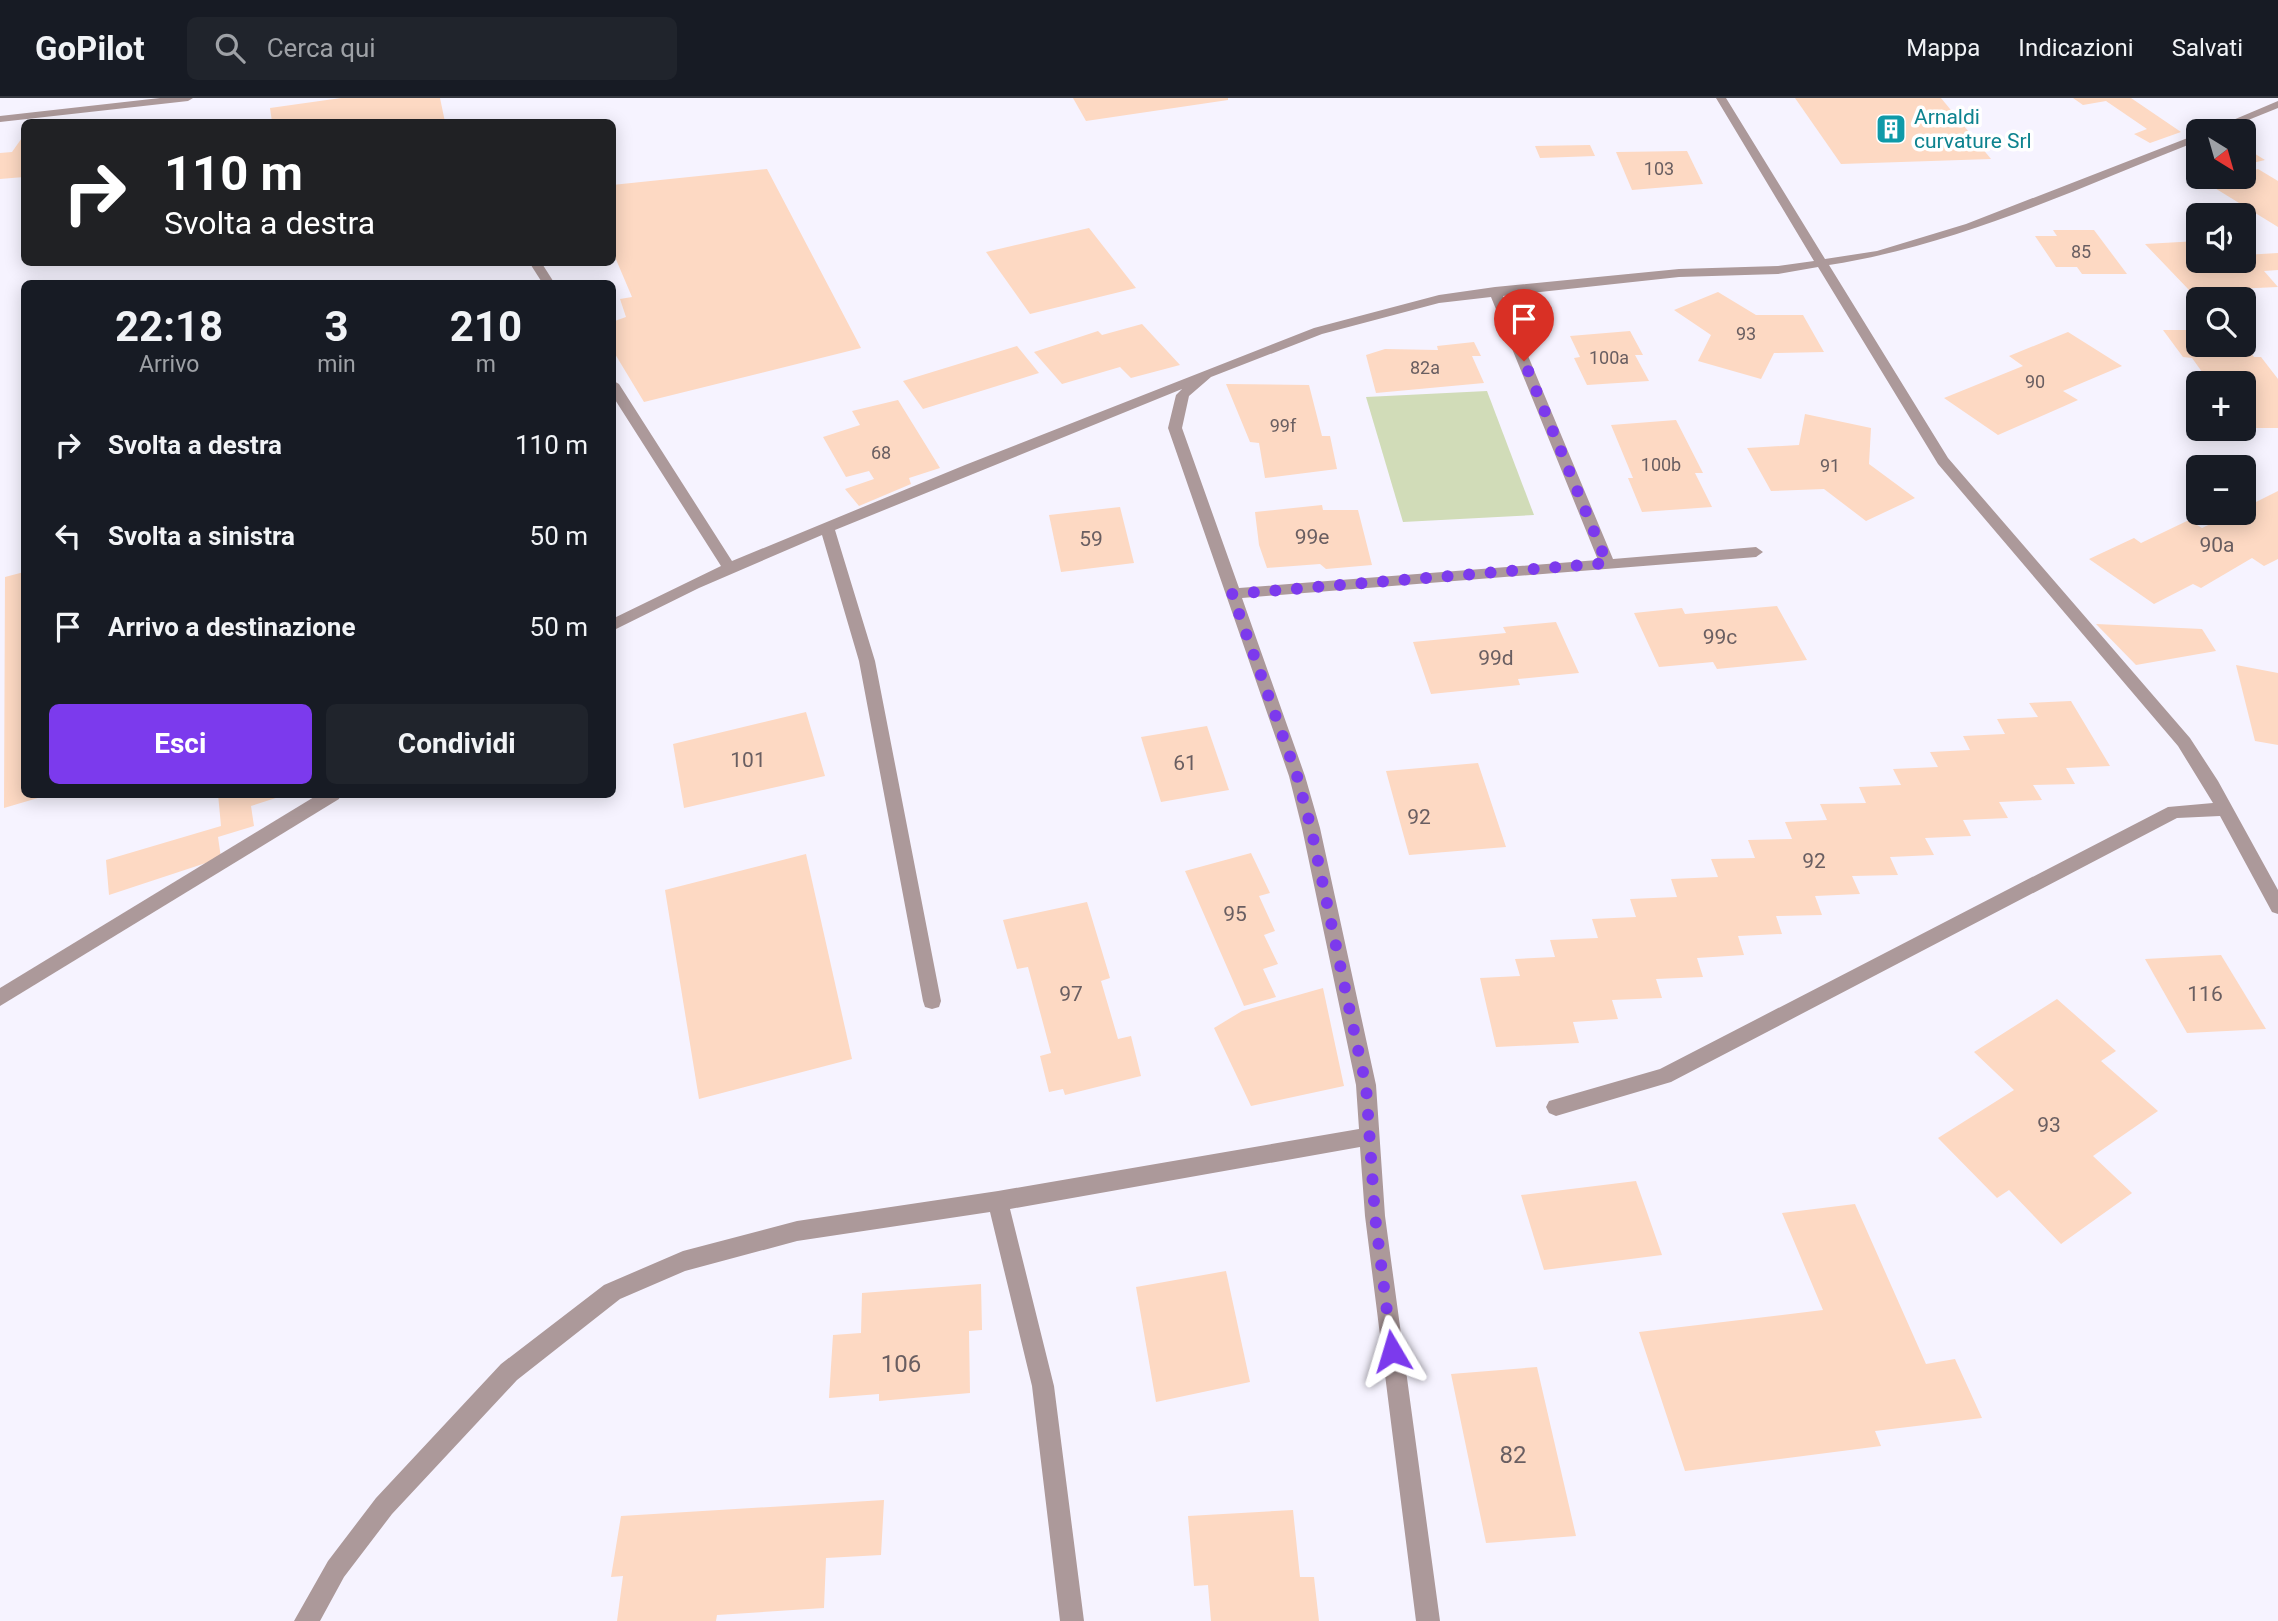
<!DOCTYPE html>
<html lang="it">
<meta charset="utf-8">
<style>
:root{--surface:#171b24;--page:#20242c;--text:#f1f3f6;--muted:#9ea1a6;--line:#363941;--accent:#7c3aed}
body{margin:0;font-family:Roboto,sans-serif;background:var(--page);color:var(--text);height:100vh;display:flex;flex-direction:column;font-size:26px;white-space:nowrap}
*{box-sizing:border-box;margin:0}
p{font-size:23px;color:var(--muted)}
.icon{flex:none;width:38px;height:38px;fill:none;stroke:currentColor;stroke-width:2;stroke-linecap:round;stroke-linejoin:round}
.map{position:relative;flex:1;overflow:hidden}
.sheet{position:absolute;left:21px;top:182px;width:595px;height:518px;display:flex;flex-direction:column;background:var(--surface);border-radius:10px;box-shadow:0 4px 18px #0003}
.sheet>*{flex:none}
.banner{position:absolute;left:21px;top:21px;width:595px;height:147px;border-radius:10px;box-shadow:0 4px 18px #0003;background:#202124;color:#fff;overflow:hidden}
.needle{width:46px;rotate:143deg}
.fabs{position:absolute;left:2186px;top:21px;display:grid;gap:14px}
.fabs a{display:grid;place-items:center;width:70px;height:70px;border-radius:10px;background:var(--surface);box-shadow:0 4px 18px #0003;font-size:35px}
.pin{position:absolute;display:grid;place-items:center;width:60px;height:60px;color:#fff;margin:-72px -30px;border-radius:50% 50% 50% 0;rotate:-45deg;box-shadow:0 0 7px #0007}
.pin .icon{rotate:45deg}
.me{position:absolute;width:77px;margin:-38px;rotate:353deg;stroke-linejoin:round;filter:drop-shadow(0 0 5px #0008)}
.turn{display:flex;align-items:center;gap:24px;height:147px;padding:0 28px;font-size:32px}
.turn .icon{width:91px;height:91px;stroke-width:2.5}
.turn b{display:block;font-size:49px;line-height:60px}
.eta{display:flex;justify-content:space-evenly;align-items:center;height:119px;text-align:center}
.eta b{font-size:42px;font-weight:700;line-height:49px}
.action{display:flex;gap:14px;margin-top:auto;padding:14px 28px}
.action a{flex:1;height:80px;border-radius:10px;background:var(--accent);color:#fff;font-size:28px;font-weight:700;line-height:80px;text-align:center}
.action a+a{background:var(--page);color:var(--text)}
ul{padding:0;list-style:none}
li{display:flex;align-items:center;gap:21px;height:91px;padding:0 28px}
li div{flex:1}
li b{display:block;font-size:26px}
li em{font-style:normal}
header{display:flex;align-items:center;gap:42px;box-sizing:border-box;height:98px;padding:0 35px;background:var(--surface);border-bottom:2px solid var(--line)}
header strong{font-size:33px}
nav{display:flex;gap:38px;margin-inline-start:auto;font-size:24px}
.search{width:490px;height:63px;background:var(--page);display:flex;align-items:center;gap:18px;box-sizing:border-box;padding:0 24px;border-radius:10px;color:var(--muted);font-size:26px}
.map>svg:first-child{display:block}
.green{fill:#d1dcb8}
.building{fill:#fdd9c3}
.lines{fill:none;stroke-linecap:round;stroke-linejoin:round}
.minor{fill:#ac999a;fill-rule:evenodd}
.route{stroke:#7c3aed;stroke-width:12;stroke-dasharray:0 21.6}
.labels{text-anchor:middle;stroke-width:7;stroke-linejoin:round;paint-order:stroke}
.far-number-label{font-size:18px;fill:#695e61}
.far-culture-label{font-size:21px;fill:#0d838f;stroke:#fff;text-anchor:start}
.number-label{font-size:21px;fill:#695e61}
.near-number-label{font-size:24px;fill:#695e61}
</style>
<header>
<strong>GoPilot</strong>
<div class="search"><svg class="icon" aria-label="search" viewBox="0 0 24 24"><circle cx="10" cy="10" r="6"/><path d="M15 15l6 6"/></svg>Cerca qui</div>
<nav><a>Mappa</a><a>Indicazioni</a><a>Salvati</a></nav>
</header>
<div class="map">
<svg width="2278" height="1523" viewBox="0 0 2278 1523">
<rect width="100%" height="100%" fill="#f6f3ff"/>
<polygon class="green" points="1487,293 1534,417 1403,424 1366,299"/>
<g class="building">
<polygon points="341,0 440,0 445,24 272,24 270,10"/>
<polygon points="1073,0 1228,0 1228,2 1086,23"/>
<polygon points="1795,0 1941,0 1991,61 1841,66"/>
<polygon points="2073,0 2131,0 2181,34 2150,45 2134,36 2147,31 2106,3 2083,7"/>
<polygon points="24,37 24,79 0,81 0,55 12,54"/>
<polygon points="1590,47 1595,58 1540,60 1535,48"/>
<polygon points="2244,49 2265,62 2244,67"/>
<polygon points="1687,53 1703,86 1632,92 1616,54"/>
<polygon points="767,71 861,250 644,304 612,251 612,224 626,219 620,201 632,199 612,152 612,87"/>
<polygon points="2258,71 2278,83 2278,129 2205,84 2244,79 2244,75"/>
<polygon points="1089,130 1136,190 1030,216 986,154"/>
<polygon points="2053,132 2094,132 2127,176 2082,176 2077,169 2056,169 2035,138 2057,138"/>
<polygon points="2198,143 2198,163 2244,163 2244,157 2278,155 2278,172 2264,173 2278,189 2190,193 2145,146"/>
<polygon points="1718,194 1756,217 1803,217 1824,254 1774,255 1761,281 1698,263 1711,237 1674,212"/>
<polygon points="1142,226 1180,267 1131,280 1120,269 1062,286 1034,254 1098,233 1102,237"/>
<polygon points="2163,232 2198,232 2198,247 2245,247 2254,259 2261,259 2278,281 2278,330 2244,330 2244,285 2210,285 2192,260 2183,259"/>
<polygon points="1630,233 1643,257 1635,257 1649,283 1587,287 1574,260 1580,259 1570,238"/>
<polygon points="2068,234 2122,268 2063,293 2078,302 1998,337 1944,300 2023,268 2009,258"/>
<polygon points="1474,244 1481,258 1472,258 1484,285 1376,295 1366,257 1385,251 1438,252 1437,248"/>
<polygon points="1017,248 1039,275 923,311 903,283"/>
<polygon points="1226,286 1309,287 1322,338 1330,338 1337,371 1265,380 1259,345 1250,344"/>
<polygon points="898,302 940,370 909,380 911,386 859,408 845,391 874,381 869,373 846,379 823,339 860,327 852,313"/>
<polygon points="1805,316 1871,330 1869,366 1915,400 1866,423 1824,391 1771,393 1747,350 1799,347"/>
<polygon points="1676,322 1703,375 1695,375 1712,409 1642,414 1628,380 1633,380 1611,327"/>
<polygon points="2278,393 2278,461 2264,468 2252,460 2201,490 2193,486 2154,506 2089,461 2134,440 2141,445 2189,422 2202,430 2233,415 2244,415 2244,410"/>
<polygon points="1322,407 1323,412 1358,412 1372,467 1326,471 1320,466 1267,470 1259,447 1255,414"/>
<polygon points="1120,409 1134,465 1061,474 1049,417"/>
<polygon points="24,474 24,696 48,697 4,710 5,479"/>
<polygon points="1777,508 1807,562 1717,571 1713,564 1659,569 1634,515 1682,510 1685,516"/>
<polygon points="1556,524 1579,575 1518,581 1520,587 1431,596 1413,544 1506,535 1503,529"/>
<polygon points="2096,526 2202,531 2216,553 2136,567"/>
<polygon points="2236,567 2278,575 2278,647 2255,643"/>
<polygon points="2071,603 2110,668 2066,670 2075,686 2033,687 2042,702 1999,704 2008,720 1963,722 1971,738 1925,740 1934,757 1890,759 1898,777 1852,778 1860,796 1815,798 1822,817 1776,818 1782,836 1738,838 1744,857 1697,860 1703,879 1656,881 1662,900 1612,902 1618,921 1573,924 1579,945 1496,949 1480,880 1520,878 1515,861 1555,859 1550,842 1598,840 1592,821 1636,819 1630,801 1677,799 1671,781 1718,779 1711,761 1755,760 1748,742 1792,741 1785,724 1827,722 1820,706 1866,705 1859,689 1901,687 1893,671 1938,669 1930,654 1970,652 1963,638 2005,636 1997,621 2038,619 2029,605"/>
<polygon points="806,614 825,678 684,710 673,646"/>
<polygon points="1207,628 1229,692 1161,704 1141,639"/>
<polygon points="1478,665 1506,749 1409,757 1386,673"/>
<polygon points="218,696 285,697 251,708 254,728 218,739 221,760 109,797 106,762 221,728"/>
<polygon points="1251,755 1270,795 1259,798 1275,833 1264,837 1278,866 1263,871 1276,899 1244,908 1185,773"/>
<polygon points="806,756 852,961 699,1001 665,792"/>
<polygon points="1087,804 1110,880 1101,883 1118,941 1131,938 1141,978 1065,997 1063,991 1049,994 1040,958 1051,955 1028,869 1017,871 1003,822"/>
<polygon points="2221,857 2266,931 2187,935 2145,861"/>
<polygon points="1323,890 1344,988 1251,1008 1214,930 1242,913"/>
<polygon points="2057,901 2116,953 2101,963 2158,1013 2093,1058 2132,1095 2061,1146 2009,1092 1997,1100 1938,1040 2014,992 1974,954"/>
<polygon points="1636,1083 1662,1157 1544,1172 1521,1097"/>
<polygon points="1855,1106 1926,1266 1955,1261 1982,1320 1875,1333 1881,1348 1685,1373 1639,1234 1823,1212 1782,1115"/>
<polygon points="1226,1173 1250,1284 1156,1304 1136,1189"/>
<polygon points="981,1186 982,1232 969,1233 970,1295 879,1303 879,1296 829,1300 833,1237 861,1235 862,1195"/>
<polygon points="1537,1269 1576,1438 1486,1445 1451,1276"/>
<polygon points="884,1402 881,1457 826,1460 824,1510 717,1517 716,1523 617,1523 623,1478 611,1479 621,1418"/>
<polygon points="1293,1412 1300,1479 1314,1479 1319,1523 1211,1523 1208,1487 1194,1488 1188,1418"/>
</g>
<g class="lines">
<g class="minor">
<polygon points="160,0 193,0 188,3 0,24 0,18"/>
<path d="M1716,0H1726L1825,161L1877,153L1966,126L2198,36V43C2078,90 1958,147 1829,167L1948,360L2190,640L2218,683L2278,792V816L2272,814L2220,718L2177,720L1671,984L1556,1018L1549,1015L1546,1009L1549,1003L1660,971L2168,709L2213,705L2178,648L1938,366L1818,169L1778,176L1679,179L1503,198L1613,461L1756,449L1763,454L1756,459L1242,500L1305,678L1320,730L1376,987L1385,1118L1440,1523H1416L1365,1118L1360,1049L1010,1111L1054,1288L1084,1523H1060L1032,1288L990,1114L797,1143L685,1173L620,1201L517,1282L392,1416L344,1479L320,1523H294L328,1463L376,1400L501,1266L604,1187L683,1153L797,1123L998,1093L1359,1031L1356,987L1302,730L1289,678L1168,330L1176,297L1182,291L835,432L875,563L941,903L939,909L932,911L925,909L923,903L859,563L822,437L699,490L612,533V521L721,468L612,297V282L619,286L732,463L965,367L1314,230L1439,197L1495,189L1679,171L1778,168L1814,163ZM1491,199L1598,462L1239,490L1182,330L1189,298L1211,279L1322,236L1439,205Z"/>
<polygon points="2278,3 2278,10 2221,33 2207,33"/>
<polygon points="529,164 541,164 555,186 543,186"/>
<polygon points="319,696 341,696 339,701 0,908 0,890"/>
</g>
</g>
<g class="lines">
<polyline class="route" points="1392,1253 1375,1118 1366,987 1360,961 1311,730 1297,678 1232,496 1607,465 1524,263"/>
</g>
<defs>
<g id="building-square" transform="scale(1.575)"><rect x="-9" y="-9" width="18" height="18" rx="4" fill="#0f9aa8" stroke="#fff"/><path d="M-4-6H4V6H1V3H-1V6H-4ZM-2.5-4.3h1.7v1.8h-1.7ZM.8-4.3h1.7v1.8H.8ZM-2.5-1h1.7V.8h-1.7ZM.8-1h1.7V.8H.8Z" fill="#fff"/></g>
</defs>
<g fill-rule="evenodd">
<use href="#building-square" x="1891" y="31"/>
</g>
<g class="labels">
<g class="far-number-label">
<text x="1659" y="77">103</text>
<text x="2081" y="160">85</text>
<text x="1746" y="242">93</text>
<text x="1609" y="266">100a</text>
<text x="1425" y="276">82a</text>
<text x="2035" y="290">90</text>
<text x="1283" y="334">99f</text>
<text x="881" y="361">68</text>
<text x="1661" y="373">100b</text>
<text x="1830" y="374">91</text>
</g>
<g class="far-culture-label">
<text x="1914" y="26">Arnaldi<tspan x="1914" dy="24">curvature Srl</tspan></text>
</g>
<g class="number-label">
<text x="1312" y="446">99e</text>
<text x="1091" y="448">59</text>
<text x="2217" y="454">90a</text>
<text x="1720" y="546">99c</text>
<text x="1496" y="567">99d</text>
<text x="748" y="669">101</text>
<text x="1185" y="672">61</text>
<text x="1419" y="726">92</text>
<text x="1814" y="770">92</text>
<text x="1235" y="823">95</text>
<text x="1071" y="903">97</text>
<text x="2205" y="903">116</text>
<text x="2049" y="1034">93</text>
</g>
<g class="near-number-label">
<text x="901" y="1274">106</text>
<text x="1513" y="1365">82</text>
</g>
</g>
</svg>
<div class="fabs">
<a><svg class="needle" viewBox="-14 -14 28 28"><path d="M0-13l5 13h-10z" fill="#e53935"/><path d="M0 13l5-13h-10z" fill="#9ea1a6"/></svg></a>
<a><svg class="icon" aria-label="sound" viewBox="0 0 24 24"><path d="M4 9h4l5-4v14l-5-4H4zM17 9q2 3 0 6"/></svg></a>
<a><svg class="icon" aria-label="search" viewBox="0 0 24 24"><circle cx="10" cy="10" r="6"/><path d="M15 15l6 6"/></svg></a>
<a>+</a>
<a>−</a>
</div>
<div class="pin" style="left:1524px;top:263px;background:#d93025"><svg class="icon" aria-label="arrive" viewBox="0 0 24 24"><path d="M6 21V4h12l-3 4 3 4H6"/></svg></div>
<svg class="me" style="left:1392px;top:1253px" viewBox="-20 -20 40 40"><path d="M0-17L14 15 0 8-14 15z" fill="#7c3aed" stroke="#fff" stroke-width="4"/></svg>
<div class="banner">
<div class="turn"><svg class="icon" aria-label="right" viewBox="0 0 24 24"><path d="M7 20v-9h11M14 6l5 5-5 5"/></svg><div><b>110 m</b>Svolta a destra</div></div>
</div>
<section class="sheet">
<div class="eta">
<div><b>22:18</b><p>Arrivo</p></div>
<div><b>3</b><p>min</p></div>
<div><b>210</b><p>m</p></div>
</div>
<ul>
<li><svg class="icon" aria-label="right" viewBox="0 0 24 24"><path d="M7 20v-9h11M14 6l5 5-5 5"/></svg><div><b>Svolta a destra</b></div><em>110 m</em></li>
<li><svg class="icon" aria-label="left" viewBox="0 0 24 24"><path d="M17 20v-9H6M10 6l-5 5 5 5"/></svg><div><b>Svolta a sinistra</b></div><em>50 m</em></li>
<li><svg class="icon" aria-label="arrive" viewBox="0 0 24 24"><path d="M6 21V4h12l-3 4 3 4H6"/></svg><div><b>Arrivo a destinazione</b></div><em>50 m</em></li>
</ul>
<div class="action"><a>Esci</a><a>Condividi</a></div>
</section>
</div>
